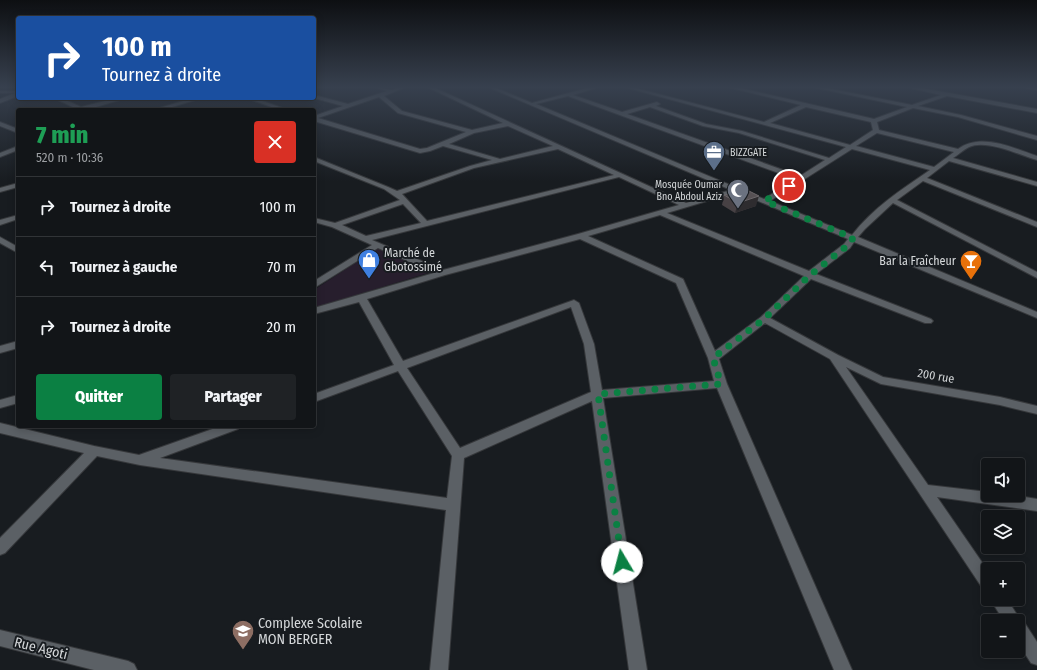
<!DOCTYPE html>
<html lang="fr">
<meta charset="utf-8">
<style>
:root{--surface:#121518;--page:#1f2225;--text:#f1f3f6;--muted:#9c9fa2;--line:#313437;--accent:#0b8043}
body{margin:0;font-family:"Fira Sans Condensed",sans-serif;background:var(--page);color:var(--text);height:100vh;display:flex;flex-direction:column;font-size:15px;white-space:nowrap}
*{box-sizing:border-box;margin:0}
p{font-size:13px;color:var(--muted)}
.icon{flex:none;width:22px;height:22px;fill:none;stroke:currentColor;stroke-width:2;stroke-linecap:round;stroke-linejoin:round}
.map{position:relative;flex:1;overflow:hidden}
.side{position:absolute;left:16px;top:108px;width:300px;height:320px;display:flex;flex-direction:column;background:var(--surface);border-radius:4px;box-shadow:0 2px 10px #0003,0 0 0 1px var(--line)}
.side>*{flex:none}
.hud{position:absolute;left:16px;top:16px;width:300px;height:84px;border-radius:4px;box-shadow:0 2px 10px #0003,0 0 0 1px var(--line);background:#1a4fa0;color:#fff;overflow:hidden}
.fabs{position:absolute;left:981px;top:458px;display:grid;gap:8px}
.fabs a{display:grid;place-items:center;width:44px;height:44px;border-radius:4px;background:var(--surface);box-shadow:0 2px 10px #0003,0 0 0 1px var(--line);font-size:20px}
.pin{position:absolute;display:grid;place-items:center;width:34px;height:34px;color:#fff;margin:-17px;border:2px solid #fff;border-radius:50%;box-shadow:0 1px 4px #0007}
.me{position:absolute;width:44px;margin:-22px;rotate:352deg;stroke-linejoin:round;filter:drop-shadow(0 0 3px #0008)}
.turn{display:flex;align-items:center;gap:14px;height:84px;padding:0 20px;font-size:18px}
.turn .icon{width:52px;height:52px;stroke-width:2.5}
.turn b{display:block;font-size:28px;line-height:34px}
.round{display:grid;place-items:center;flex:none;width:42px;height:42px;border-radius:4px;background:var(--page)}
.overview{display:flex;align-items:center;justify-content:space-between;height:68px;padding:0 20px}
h1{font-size:24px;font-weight:800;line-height:30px;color:#1e9e55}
.button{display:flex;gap:8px;margin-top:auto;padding:8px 20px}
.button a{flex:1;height:46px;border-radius:4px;background:var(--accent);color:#fff;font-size:16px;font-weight:800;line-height:46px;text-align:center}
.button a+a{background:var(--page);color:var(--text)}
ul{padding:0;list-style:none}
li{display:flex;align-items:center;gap:12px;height:60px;padding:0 20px;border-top:1px solid var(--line)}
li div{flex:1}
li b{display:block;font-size:15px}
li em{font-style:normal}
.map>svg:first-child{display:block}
.commercial{fill:#271e2d}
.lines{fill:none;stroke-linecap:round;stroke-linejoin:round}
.street-casing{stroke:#36383b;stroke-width:2}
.street{fill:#5b6065;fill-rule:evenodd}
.wall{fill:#474144}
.shaded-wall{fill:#2e2c2f}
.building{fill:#565154;stroke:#6a6669}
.route{stroke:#0b8043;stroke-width:7;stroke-dasharray:0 12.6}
.labels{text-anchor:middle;stroke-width:4;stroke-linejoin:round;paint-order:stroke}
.far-poi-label{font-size:10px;fill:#d4d7d9;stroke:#181c20;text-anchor:start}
.poi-label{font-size:12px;fill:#d4d7d9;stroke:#181c20;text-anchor:start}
.street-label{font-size:12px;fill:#d4d7d9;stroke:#181c20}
.near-poi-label{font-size:14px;fill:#d4d7d9;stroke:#181c20;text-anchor:start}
.near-street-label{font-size:14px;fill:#d4d7d9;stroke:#181c20}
</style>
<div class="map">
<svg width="1037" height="670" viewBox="0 0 1037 670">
<rect width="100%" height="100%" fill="#181c20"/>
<polygon class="commercial" points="378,248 431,272 314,308 314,290"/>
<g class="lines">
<g class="street-casing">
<g id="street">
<path d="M374,87L392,90L399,87H406L384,96L402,111L472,130L503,123L427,87H433L686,203L731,190L488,87H494L532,103L591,87H599L573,95L622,112L657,102L660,104L656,106L706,124L742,131L829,158L846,147L624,87H632L764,122L801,105L727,87H736L874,119L907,107L812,87H822L912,105L941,95L906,87H916L1037,109V113L947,96L918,106L961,115L1037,136V140L958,117L913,108L877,122L879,130L958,149C981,132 1013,148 1037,156V160C1019,155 987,139 969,147C963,150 958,155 953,158L1037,182V186L949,161L927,178L1037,222V227L923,181L897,200L1037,272V278L893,203L865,229L858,237L1037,312V318L854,242L850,248L816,274L931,319L933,321L931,323H925L811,279L770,318L838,355L883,377L1000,397L1037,406V414L1000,405L881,384L846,367L928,485L988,492V495H1013L1037,499V511L937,497L988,571V591L983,589L830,359L765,323L719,359L727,384L852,670H834L717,388L603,398L647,670H629L592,401L464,458L448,670H430L446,510L140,465L97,456L5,553L0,555V538L84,453L0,433V423L94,446L139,455L221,426H240L238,429L160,458L447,498L452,456L398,371L314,402V394L394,365L359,302L314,314V308L434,273L378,248L314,288V281L372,245L332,227L314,222V218L335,223L400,200L384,189L314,161V157L388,187L397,191L470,166L492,160L443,146L430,151L420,153L314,121V116L343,106L314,98V95L348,104L387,91ZM568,96L795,179L764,199L536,104ZM379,97L398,113L466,132L427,148L420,149L318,118ZM650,107L703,126L739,133L825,160L800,176L627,114ZM806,107L871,122L873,130L850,145L770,123ZM508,126L553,146L500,159L449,144L474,133ZM877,133L954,152L934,167L856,146ZM558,149L614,175L427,221L402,194L474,168ZM852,149L930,170C902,189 873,208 852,235L770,201ZM619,177L679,205L578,234L443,270L372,240ZM737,192L848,239L844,244L809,271L667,213ZM403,204L421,223L366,236L342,225ZM660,215L804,276L761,317L715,351L683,279L588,236ZM580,239L676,283L708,358L714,381L602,390L594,344L579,303L574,300L403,361L367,299L445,275ZM571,307L584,344L591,392L460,448L407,368Z"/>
<polygon points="1025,87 1037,88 1037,90 1025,88"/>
<polygon points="0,91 18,91 18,96 0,103 0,99 15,93 0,93"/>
<polygon points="54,98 61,98 81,107 117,98 126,98 86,110 79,110"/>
<polygon points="193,98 202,98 162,110 153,110"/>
<polygon points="246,98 254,98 288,110 280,110"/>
<polygon points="0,122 18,129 18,133 0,126"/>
<polygon points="18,146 18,150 0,157 0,153"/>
<polygon points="18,183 18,187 0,192 0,188"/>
<polygon points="18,215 18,219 0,225 0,220"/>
<polygon points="0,237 18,247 18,253 0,243"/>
<polygon points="18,341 18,348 0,353 0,346"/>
<polygon points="18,395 18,403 0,408 0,400"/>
<polygon points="990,599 1007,599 1021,621 1024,622 1037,642 1037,665 1031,663 1018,643 1018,621 1004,621"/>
<polygon points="0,630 128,661 134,664 137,670 94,670 0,646"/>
</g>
</g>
<use href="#street" class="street"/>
</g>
<polygon class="wall" points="724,195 756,206 735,213 722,205"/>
<polygon class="shaded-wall" points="759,196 756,206 735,213 738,203"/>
<polygon class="building" points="747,190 759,196 738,203 724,195"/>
<linearGradient id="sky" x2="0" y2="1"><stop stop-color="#0d0f12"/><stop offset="0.48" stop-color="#37404e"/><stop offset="1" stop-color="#37404e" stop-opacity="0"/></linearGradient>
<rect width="1037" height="181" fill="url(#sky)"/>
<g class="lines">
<polyline class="route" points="622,562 598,394 721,384 713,358 764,319 810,275 847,246 853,238 765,201 789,186"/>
</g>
<defs>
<g id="office-pin" transform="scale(1.15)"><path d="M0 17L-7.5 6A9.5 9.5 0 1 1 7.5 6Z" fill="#5c6f8a" stroke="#181c20"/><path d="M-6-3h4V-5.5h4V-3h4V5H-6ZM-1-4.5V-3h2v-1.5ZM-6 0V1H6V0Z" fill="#fff"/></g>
<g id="mosque-pin" transform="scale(1.15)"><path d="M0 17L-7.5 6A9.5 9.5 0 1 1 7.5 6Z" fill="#6b7280" stroke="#181c20"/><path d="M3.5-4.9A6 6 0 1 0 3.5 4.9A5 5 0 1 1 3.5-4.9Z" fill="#fff"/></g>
<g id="shop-pin" transform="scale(1.15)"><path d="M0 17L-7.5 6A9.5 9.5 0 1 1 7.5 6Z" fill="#3f7fe0" stroke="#181c20"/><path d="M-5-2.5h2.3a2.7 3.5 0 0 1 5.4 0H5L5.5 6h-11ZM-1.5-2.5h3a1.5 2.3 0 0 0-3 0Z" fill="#fff"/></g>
<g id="bar-pin" transform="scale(1.15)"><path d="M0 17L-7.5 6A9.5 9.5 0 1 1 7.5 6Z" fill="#e8710a" stroke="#181c20"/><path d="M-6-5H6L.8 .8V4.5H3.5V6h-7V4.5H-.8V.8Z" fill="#fff"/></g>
<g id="school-pin" transform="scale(1.15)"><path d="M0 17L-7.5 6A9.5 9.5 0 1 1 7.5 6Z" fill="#8d6e63" stroke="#181c20"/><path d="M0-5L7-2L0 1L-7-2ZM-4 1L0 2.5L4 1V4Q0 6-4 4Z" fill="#fff"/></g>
</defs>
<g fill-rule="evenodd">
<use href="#office-pin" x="714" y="152"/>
<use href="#mosque-pin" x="738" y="190"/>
<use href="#shop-pin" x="369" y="260"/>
<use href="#bar-pin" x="971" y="261"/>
<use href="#school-pin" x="243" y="631"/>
</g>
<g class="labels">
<g class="far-poi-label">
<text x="730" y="156">BIZZGATE</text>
<text x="722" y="188" text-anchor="end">Mosquée Oumar<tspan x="722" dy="12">Bno Abdoul Aziz</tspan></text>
</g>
<g class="poi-label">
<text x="384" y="257">Marché de<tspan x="384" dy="14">Gbotossimé</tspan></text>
<text x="956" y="265" text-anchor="end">Bar la Fraîcheur</text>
</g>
<g class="street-label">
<text transform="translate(936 376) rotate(10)" y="4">200 rue</text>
</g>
<g class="near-poi-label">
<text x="258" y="628">Complexe Scolaire<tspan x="258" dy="16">MON BERGER</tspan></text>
</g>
<g class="near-street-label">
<text transform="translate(41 648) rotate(14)" y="5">Rue Agoti</text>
</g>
</g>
</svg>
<div class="fabs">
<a><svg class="icon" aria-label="sound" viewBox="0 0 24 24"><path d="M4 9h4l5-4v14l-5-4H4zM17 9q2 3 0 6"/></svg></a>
<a><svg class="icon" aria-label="layers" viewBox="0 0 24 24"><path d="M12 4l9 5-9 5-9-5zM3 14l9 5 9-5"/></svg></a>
<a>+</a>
<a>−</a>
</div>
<div class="pin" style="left:789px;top:186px;background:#d93025"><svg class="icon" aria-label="arrive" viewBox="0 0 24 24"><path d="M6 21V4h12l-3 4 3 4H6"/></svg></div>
<svg class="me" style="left:622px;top:562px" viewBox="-20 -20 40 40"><circle r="19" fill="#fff"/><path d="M0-13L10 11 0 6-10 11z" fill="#0b8043"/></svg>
<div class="hud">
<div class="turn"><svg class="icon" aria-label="right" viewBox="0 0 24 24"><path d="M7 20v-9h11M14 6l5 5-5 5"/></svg><div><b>100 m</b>Tournez à droite</div></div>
</div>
<section class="side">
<div class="overview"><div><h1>7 min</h1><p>520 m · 10:36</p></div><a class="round" style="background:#d93025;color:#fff"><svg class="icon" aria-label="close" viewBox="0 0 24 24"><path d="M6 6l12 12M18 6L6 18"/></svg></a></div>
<ul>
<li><svg class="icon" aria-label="right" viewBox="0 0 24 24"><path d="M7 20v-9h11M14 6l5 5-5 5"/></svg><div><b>Tournez à droite</b></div><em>100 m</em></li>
<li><svg class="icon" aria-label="left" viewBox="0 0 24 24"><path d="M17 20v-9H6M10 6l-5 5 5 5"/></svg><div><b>Tournez à gauche</b></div><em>70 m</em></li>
<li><svg class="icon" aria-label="right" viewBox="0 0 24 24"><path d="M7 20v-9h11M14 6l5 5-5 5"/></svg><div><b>Tournez à droite</b></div><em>20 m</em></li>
</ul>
<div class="button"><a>Quitter</a><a>Partager</a></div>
</section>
</div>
